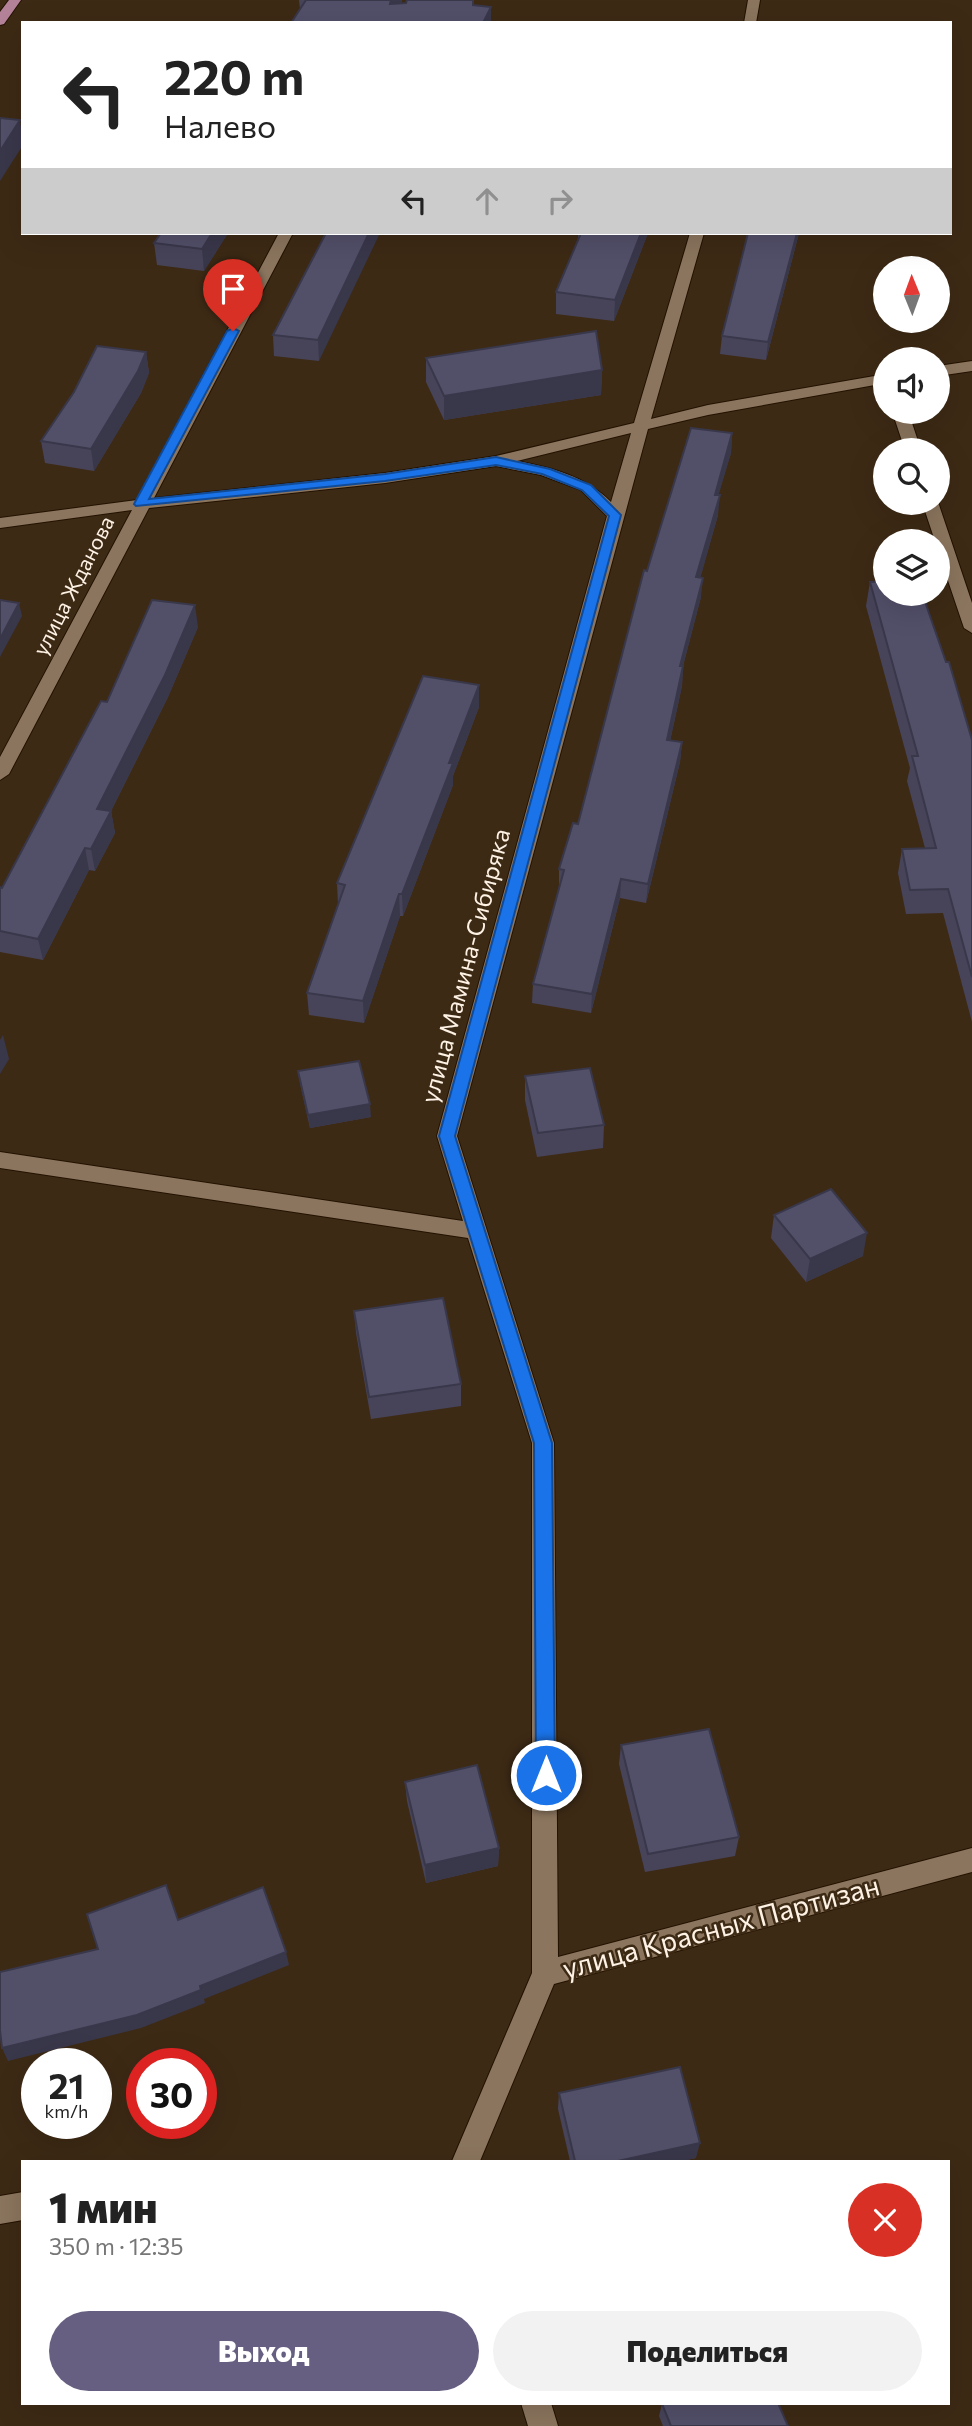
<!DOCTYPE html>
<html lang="ru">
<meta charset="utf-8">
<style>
:root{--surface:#fff;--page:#f2f2f2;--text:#222;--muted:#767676;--accent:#675f81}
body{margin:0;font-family:Commissioner,sans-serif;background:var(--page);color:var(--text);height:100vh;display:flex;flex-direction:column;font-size:26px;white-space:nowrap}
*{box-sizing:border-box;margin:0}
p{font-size:23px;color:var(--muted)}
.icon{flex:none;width:38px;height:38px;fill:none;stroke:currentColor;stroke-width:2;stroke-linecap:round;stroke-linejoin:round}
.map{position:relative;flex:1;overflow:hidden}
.side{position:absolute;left:21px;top:2160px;width:929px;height:245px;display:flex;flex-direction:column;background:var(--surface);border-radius:0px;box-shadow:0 7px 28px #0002}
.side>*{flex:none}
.top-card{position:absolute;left:21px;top:21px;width:931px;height:214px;border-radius:0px;box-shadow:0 7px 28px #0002;background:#fff;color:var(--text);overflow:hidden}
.needle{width:46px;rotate:359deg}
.buttons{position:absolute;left:873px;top:256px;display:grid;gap:14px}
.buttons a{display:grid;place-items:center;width:77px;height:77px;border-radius:50%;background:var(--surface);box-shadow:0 7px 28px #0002;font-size:35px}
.speed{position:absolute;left:21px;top:2048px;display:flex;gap:14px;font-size:35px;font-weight:700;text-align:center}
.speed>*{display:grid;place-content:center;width:91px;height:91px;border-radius:50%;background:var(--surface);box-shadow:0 7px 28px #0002;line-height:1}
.speed small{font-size:18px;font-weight:400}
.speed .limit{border:10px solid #d22;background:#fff;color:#111}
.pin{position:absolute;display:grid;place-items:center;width:60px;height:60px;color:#fff;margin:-72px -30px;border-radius:50% 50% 50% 0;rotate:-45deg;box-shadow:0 0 7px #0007}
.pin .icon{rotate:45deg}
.me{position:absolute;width:77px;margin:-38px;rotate:0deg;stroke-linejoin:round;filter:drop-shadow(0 0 5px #0008)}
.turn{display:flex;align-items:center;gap:24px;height:147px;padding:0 28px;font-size:32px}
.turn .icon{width:91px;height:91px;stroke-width:2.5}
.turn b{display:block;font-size:49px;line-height:60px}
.lanes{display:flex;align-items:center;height:66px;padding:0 28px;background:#0003;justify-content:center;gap:35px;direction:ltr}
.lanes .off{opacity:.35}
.round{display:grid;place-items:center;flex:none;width:74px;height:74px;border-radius:37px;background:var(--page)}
.head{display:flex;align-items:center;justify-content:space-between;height:119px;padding:0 28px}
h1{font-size:42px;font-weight:800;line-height:52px}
.action{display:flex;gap:14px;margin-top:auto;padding:14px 28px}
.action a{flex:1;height:80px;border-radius:42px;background:var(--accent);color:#fff;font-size:28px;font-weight:800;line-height:80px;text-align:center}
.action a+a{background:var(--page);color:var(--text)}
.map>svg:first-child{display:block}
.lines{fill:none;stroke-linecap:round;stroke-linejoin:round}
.minor-casing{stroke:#231200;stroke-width:2}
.major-casing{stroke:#231200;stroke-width:2}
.minor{fill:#8b755e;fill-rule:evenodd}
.major{fill:#b38298;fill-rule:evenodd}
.wall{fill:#47445a}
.shaded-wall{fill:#39374a}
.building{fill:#524f69;stroke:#39374a;stroke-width:2}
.route{fill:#1a73e8;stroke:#114b97;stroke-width:2}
.labels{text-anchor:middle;stroke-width:5;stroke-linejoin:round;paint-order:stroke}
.far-street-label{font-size:21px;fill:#fef2e5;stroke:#3d2a15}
.street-label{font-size:24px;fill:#fef2e5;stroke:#3d2a15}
.near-street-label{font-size:28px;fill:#fef2e5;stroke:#3d2a15}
</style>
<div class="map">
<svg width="972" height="2426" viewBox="0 0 972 2426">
<rect width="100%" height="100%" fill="#3d2a15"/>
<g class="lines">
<g class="minor-casing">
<g id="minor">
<polygon points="748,0 760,0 756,23 744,23"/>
<path d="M279,233H293L154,498L385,473L496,456L634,423L690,233H704L651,419L708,405L886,374V383L708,415L648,429L457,1136L554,1443L558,1957L972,1848V1872L554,1984L480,2161H452L532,1973V1443L468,1238L0,1168V1152L463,1221L437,1136L607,516L581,490L541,475L496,466L385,483L149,508L9,774L0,780V757L132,510L0,528V518L137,500ZM631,433L611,502C585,476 553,468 517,461Z"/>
<polygon points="972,361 972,371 938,376 938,366"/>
<polygon points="892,411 908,411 921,450 905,450"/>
<polygon points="922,502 938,502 972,603 972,633 964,628 938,551 938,541 935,541"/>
<polygon points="23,2192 23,2220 0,2224 0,2196"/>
<polygon points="521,2403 551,2403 558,2426 528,2426"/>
</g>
</g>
<g class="major-casing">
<polygon id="major" points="9,0 21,0 4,24 0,25 0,12"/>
</g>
<use href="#minor" class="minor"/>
<use href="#major" class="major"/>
</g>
<g class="wall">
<polygon points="299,0 402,0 401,3 474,5 491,7 491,23 291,23 300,9"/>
<polygon points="228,233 204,271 157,265 154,243"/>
<polygon points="326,233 319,361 274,356 273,335"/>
<polygon points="578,233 648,233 614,321 556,314 556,292 578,240"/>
<polygon points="799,233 766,360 720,354 722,336"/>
<polygon points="146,352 149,373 141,393 94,471 45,463 41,441"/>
<polygon points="426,358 602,370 601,395 444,420 426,382"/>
<polygon points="732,433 731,453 718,495 718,515 700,578 701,597 683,666 682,686 670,741 682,742 680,762 646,903 620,898 591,1013 532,1003 533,984 559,888 559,869 578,824 647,571"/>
<polygon points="870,582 972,740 972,1022 943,913 906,914 898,873 902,849 925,848 907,781 910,768 866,606"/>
<polygon points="198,627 168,697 111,811 115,833 95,871 89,870 43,960 0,952 0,887 2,888 107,702"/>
<polygon points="479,685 479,707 453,776 453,785 403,916 400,916 364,1023 309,1015 307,993 338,904 337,883"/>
<polygon points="298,1071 371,1117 310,1128 300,1083"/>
<polygon points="525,1076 604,1125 603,1148 537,1157 525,1100"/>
<polygon points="774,1215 863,1256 806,1282 771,1238"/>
<polygon points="354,1311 461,1384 461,1406 371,1419 356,1333"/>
<polygon points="621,1745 739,1837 735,1856 645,1872 619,1764"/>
<polygon points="405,1782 499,1848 498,1866 426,1883 407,1801"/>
<polygon points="559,2093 696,2158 682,2161 570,2161 558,2109"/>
<polygon points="662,2404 788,2426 663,2426 659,2416"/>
</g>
<g class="shaded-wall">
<polygon points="391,0 402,0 391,23 390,4"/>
<polygon points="491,7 491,23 483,23"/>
<polygon points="20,120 23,145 0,181 0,151"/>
<polygon points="212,233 228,233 204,271 202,249"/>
<polygon points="369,233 380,233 319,361 318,340"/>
<polygon points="641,233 648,233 614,321 615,300"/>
<polygon points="797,233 799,233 766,360 768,342"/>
<polygon points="146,352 149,373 141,393 94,471 91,449"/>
<polygon points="602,370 601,395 444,420 444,396"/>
<polygon points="732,433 731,453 713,514 715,495"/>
<polygon points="720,495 718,515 695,597 696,577"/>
<polygon points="703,578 701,597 678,685 680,666"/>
<polygon points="19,603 22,616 0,657 0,639"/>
<polygon points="195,605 198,627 168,697 103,827 111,811 115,833 95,871 91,849 97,809"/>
<polygon points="683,666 682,686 666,760 667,740"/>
<polygon points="479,685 479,707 453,776 453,785 403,916 402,894 449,763"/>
<polygon points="682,742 680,762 646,903 648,884"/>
<polygon points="85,848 89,870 43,960 38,939"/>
<polygon points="621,879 620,898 591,1013 592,994"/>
<polygon points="399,894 400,916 364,1023 363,1001"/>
<polygon points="3,1035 9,1059 0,1074 0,1040"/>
<polygon points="370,1104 371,1117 310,1128 308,1115"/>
<polygon points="867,1233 863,1256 806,1282 810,1259"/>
<polygon points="499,1848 498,1866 426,1883 425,1865"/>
<polygon points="286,1952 289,1965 204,1999 205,2003 141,2028 8,2061 2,2048 200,1986"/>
<polygon points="700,2143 696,2158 682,2161 618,2161"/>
</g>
<g class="building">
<polygon points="306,0 391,0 390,4 406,3 407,0 473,0 473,5 491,7 483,23 291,23"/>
<polygon points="0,118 20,120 0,151"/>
<polygon points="161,233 212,233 202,249 154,243"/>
<polygon points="326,233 369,233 318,340 273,335"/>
<polygon points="581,233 641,233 615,300 556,292"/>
<polygon points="748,233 797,233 768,342 722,336"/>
<polygon points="596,331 602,370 444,396 426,358"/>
<polygon points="97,346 146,352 138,371 91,449 41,441 74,392"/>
<polygon points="691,428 732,433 715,495 720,495 696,577 703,578 680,666 683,666 667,740 682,742 648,884 621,879 592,994 533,984 564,870 559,869 573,823 578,824 644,570 647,571"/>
<polygon points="886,581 886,593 922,593 946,662 949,662 972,740 972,977 948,889 910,890 902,849 936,848 912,756 918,756 870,582"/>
<polygon points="0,600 19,603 0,639"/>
<polygon points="152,600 195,605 165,675 97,809 111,811 91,849 85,848 38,939 0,931 0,887 2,888 101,701 107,702"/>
<polygon points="423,676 479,685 449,763 453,763 402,894 399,894 363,1001 307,993 345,885 337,883"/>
<polygon points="359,1061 370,1104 308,1115 298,1071"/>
<polygon points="590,1068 604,1125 538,1133 525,1076"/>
<polygon points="831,1189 867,1233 810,1259 774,1215"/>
<polygon points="443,1298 461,1384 369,1397 354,1311"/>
<polygon points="709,1729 739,1837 648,1854 621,1745"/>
<polygon points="477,1765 499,1848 425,1865 405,1782"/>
<polygon points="166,1885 178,1920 263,1887 286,1952 200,1986 201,1990 137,2015 2,2048 0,2030 0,1972 98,1949 87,1914"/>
<polygon points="680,2067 700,2143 618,2161 575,2161 559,2093"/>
<polygon points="666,2403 778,2403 788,2426 671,2426 662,2404"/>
</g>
<polygon class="route" points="233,328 239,331 149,499 385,474 496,457 550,469 591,485 621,515 455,1136 552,1443 555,1775 553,1782 546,1784 539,1782 536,1775 534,1443 439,1136 609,516 582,490 542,474 496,465 385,481 136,506 134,504 227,331"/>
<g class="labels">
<g class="far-street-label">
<text transform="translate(74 586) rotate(-63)" y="7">улица Жданова</text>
</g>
<g class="street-label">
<text transform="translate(466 966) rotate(-75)" y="8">улица Мамина-Сибиряка</text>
</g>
<g class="near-street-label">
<text transform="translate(721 1927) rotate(-15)" y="10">улица Красных Партизан</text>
</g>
</g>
</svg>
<div class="buttons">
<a><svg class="needle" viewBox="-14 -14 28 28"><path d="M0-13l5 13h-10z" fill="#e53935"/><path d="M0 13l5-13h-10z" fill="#767676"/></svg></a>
<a><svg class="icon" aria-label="sound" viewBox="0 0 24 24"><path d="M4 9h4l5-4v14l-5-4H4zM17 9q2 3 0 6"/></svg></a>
<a><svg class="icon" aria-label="search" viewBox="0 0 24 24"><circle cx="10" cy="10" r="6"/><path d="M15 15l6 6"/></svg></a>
<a><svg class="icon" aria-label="layers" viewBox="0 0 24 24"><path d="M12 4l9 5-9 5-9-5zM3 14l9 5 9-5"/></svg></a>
</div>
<div class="speed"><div>21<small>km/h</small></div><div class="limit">30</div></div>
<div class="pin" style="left:233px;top:331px;background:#d93025"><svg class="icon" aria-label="arrive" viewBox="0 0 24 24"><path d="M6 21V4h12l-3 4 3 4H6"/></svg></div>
<svg class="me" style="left:546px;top:1775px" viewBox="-20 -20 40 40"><circle r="17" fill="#1a73e8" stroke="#fff" stroke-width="3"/><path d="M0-11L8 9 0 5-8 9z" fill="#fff"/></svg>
<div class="top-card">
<div class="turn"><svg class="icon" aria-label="left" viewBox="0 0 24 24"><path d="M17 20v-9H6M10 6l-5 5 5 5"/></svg><div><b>220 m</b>Налево</div></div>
<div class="lanes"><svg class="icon" aria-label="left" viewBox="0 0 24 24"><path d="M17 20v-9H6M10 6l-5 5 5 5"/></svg><svg class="icon off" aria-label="ahead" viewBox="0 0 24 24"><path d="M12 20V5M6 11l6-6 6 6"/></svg><svg class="icon off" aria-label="right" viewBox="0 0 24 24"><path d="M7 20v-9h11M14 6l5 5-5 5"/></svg></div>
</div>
<section class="side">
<div class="head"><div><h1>1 мин</h1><p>350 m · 12:35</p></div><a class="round" style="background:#d93025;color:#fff"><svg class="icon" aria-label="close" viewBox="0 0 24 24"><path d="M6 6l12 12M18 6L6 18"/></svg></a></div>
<div class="action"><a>Выход</a><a>Поделиться</a></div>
</section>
</div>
